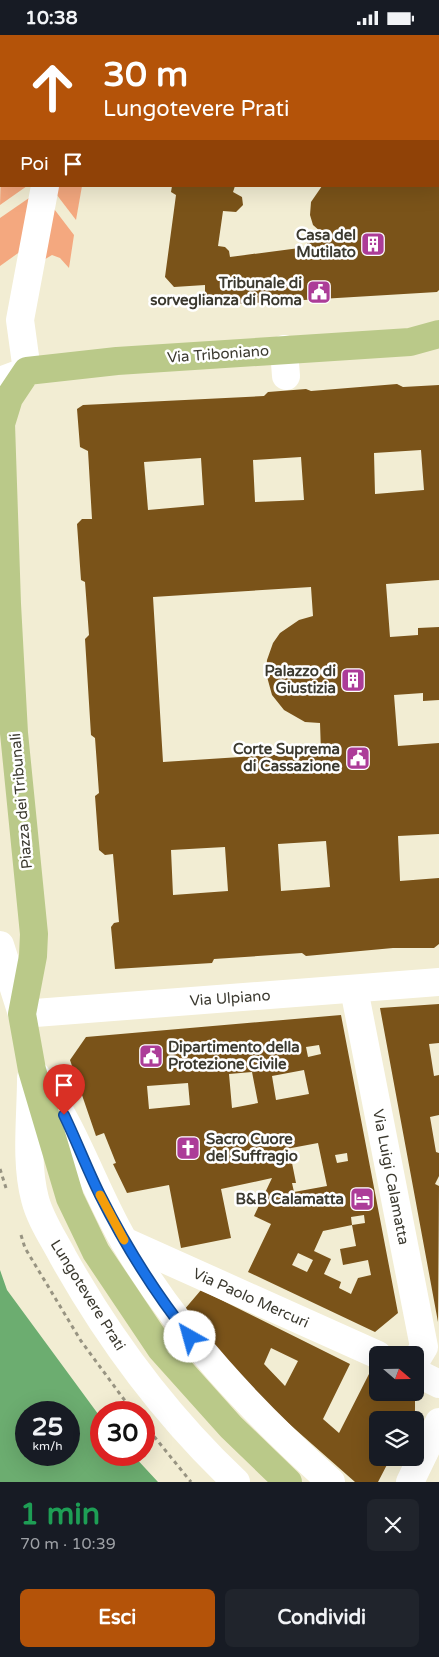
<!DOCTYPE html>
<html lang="it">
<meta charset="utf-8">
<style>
:root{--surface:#171b24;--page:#20242c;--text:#f1f3f6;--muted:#9ea1a6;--accent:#b45309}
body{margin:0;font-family:"Varela Round",sans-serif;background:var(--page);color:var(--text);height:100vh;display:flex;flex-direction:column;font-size:19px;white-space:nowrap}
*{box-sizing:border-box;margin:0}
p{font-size:16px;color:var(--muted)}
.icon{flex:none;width:28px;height:28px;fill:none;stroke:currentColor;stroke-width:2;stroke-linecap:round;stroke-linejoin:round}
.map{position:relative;height:1447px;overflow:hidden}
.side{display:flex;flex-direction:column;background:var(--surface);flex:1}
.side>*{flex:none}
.banner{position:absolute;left:0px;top:0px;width:440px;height:152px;box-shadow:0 5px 20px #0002;background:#b45309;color:#fff;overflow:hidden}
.needle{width:32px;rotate:110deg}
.controls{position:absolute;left:369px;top:1311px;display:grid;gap:10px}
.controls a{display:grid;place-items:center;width:55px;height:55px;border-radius:8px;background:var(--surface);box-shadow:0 5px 20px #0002;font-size:25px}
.speed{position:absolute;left:15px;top:1366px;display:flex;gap:10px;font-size:25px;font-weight:700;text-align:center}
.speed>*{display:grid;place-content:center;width:65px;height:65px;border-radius:50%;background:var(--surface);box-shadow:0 5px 20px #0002;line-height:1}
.speed small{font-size:12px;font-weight:400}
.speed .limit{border:8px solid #d22;background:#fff;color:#111}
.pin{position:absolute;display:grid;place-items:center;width:42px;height:42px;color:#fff;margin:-51px -21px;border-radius:50% 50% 50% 0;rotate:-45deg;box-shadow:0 0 5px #0007}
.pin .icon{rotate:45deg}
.me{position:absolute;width:55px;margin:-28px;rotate:322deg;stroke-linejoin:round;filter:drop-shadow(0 0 4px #0008)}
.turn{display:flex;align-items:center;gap:18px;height:105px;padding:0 20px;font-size:22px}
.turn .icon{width:65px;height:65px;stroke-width:2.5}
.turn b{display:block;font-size:35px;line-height:42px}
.then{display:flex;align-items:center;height:48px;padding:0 20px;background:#0003;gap:10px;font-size:19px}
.round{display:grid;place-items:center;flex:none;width:52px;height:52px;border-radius:8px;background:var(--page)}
.head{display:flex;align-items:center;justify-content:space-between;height:85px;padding:0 20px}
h1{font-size:30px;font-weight:700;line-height:38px;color:#1e9e55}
.action{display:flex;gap:10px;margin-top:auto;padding:10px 20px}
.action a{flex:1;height:58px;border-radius:8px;background:var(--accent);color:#fff;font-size:20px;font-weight:700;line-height:58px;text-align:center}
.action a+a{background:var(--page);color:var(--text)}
.status{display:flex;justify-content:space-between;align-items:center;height:35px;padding:0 25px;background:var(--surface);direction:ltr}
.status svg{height:14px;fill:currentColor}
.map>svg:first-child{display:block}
.green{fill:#f4a87f}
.water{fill:#6cad70;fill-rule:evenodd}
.building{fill:#7a5319;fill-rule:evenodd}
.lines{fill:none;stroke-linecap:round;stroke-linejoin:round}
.path{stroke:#989482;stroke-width:3;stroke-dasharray:4 4;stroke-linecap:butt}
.minor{stroke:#fff;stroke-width:28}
.major{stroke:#bac989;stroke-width:28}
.route-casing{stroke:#114b97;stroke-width:12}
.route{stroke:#1a73e8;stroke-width:9}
.slow{stroke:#f59e0b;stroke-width:9}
.labels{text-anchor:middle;stroke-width:5;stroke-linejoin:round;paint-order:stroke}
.poi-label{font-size:15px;font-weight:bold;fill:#3b392f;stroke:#fff;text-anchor:end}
.street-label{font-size:15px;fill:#3b392f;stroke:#fff}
</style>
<div class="status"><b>10:38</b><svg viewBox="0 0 49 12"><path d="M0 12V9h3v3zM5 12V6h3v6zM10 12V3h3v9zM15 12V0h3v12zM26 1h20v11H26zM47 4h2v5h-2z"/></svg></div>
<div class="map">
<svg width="439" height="1447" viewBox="0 0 439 1447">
<rect width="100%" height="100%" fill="#f2edd3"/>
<g class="green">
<polygon points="354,0 439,0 439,80 439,1"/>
<polygon points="1,136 1,151 27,151 0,170"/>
<polygon points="50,151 82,151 76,185"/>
<polygon points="29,163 21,216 0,231 0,183"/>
<polygon points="48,166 74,200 69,233 60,223 52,220 42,226"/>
</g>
<path class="water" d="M0,1235L7,1255L101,1383V1420H133L158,1447H0ZM26,1378H69V1420H26Z"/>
<g class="building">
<polygon points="172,151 235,151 233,157 242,162 243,170 236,177 223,176 218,211 225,212 229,216 230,222 307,212 307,208 328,206 328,203 313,190 310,180 311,167 322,151 439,151 439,255 437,257 205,271 205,250 174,252 165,242 176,160 171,157"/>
<path d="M397,349L403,352L439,350V545L386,549L390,602L418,600V593L439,592V665L423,666V658L394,660L398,711L439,708V799L398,801L400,846L439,843V909L434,913H393L306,921L302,918L214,924L212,928L115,934L111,892L114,888L119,887L113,819L105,820L99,815L95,761L99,758L95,703L91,700L85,604L89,600L85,547L81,545L77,489L82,484H92L88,416L80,412L77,374L83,370L264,361L268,357L306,354L311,356ZM421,415L424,455L375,459L374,418ZM301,422L304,465L255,467L253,425ZM201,423L204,470L148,475L144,427ZM311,552L313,581L299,585L280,598L273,608L267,625L266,638L272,660L284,675L305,687L320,688L321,717L163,727L153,562ZM326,806L330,852L281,856L278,809ZM225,812L228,856L173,860L171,815Z"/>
<polygon points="439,969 439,1008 429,1009 434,1041 439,1040 439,1080 430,1082 436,1117 439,1118 439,1141 435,1149 439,1151 438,1287 380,973"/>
<path d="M341,980L398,1278L375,1297L248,1237L271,1189L254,1181L272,1143L221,1154L231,1203L181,1213L169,1150L127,1158L113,1129L116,1128L104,1098L96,1101L70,1025L86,1002ZM319,1010L321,1019L308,1022L306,1012ZM304,1035L309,1059L276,1065L272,1041ZM252,1037L258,1068L232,1073L229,1039ZM188,1048L190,1070L149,1074L147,1051ZM318,1108L327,1151L294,1157L292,1148H296L292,1128L288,1129L286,1114ZM347,1118L348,1126L337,1128L335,1120ZM364,1180L365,1188L352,1190L356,1211L340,1214L343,1230L368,1225L371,1240L358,1243L351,1259L339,1253L341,1247L324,1239L331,1224L314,1216L323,1196L352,1190L351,1182ZM298,1218L313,1225L307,1237L292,1230Z"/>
<path d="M201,1255L350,1329L323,1384L339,1398L369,1339L378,1343V1358H407L415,1362V1379L412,1385H378V1422H391L378,1447H355L262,1365L184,1275ZM271,1313L298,1326L285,1351L264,1329Z"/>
</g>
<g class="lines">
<g class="path">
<polyline points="406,0 407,1"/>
<polyline points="10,1 10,0"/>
<polyline points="0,44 1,38"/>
<polyline points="0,1134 6,1153"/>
<polyline points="21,1200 25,1213 81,1306 134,1378"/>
<polyline points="144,1389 191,1447"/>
</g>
<g class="minor">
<polyline points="314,0 315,1"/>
<polyline points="73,1 73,0"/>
<polyline points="284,314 286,341"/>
<polyline points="0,346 27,336 20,285 45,151"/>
<polyline points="0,910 22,979 439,947"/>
<polyline points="354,954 424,1312 415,1327"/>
<path d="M35,1039C75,1090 92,1151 124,1206C178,1298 252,1376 331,1447"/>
<path d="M31,1043C31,1082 25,1126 35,1164C40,1184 53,1203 63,1222C109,1304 167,1382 236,1447"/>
<polyline points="124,1206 378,1320"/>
<polyline points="415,1337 439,1349"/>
<polyline points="410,1447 439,1387"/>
</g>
<polyline class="major" points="288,1447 231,1392 161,1314 96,1217 70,1163 32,1035 22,979 33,921 34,899 14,698 7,569 1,389 9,363 27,336 117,326 410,307 439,299"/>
</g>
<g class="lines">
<g class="route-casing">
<path id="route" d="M64,1080C77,1107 87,1134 100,1160C125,1210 155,1258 190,1302"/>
</g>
<use href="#route" class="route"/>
<polyline class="slow" points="100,1160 124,1205"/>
</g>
<defs>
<g id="building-square" transform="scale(1.25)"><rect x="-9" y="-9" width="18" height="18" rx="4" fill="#ac3c98" stroke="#fff"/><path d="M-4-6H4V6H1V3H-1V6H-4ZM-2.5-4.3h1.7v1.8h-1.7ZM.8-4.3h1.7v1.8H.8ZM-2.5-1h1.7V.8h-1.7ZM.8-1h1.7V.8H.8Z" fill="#fff"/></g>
<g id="civic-square" transform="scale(1.25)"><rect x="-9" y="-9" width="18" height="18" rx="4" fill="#ac3c98" stroke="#fff"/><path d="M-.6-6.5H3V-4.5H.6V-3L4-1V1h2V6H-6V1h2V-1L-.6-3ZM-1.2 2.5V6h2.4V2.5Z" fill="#fff"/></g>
<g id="church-square" transform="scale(1.25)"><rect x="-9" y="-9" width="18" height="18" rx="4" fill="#ac3c98" stroke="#fff"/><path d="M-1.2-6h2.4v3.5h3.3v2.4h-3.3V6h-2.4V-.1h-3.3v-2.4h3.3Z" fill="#fff"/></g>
<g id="hotel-square" transform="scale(1.25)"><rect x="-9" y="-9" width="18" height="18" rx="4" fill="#ac3c98" stroke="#fff"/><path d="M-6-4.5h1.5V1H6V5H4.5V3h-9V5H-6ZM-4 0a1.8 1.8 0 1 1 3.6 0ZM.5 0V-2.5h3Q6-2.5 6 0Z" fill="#fff"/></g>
</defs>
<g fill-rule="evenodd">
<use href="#building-square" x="373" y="209"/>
<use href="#civic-square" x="319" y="257"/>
<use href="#building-square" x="353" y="645"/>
<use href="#civic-square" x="358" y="723"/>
<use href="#civic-square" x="151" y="1021"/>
<use href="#church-square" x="188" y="1113"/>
<use href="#hotel-square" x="362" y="1164"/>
</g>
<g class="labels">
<g class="poi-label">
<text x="356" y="205">Casa del<tspan x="356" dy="17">Mutilato</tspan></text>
<text x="302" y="253">Tribunale di<tspan x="302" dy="17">sorveglianza di Roma</tspan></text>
<text x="336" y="641">Palazzo di<tspan x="336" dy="17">Giustizia</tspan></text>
<text x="340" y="719">Corte Suprema<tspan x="340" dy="17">di Cassazione</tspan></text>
<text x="168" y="1017" text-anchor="start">Dipartimento della<tspan x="168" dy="17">Protezione Civile</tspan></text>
<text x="206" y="1109" text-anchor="start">Sacro Cuore<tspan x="206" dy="17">del Suffragio</tspan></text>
<text x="344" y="1169">B&amp;B Calamatta</text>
</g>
<g class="street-label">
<text transform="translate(218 319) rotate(-4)" y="5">Via Triboniano</text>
<text transform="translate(21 766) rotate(-95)" y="5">Piazza dei Tribunali</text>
<text transform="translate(230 963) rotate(-4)" y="5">Via Ulpiano</text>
<text transform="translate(391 1142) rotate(79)" y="5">Via Luigi Calamatta</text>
<text transform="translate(88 1260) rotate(58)" y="5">Lungotevere Prati</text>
<text transform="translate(251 1263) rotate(24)" y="5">Via Paolo Mercuri</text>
</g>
</g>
</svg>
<div class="controls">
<a><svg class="needle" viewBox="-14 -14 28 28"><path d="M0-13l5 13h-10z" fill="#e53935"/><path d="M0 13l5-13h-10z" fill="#9ea1a6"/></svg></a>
<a><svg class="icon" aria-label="layers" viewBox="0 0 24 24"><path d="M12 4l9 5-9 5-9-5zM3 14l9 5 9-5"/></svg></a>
</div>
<div class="speed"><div>25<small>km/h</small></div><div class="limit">30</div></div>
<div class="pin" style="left:64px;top:1080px;background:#d93025"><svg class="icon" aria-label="arrive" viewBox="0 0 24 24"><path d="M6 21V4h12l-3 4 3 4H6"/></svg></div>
<svg class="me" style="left:190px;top:1302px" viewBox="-20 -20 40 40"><circle r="19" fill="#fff"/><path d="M0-13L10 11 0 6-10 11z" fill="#1a73e8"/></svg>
<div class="banner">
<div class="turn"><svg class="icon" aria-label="ahead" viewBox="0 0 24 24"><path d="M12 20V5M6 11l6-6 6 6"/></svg><div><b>30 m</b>Lungotevere Prati</div></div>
<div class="then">Poi<svg class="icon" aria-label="arrive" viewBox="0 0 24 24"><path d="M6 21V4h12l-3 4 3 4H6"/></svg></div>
</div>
</div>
<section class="side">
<div class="head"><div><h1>1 min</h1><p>70 m · 10:39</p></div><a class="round"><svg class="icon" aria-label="close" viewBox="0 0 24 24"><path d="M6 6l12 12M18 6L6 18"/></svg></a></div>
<div class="action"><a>Esci</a><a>Condividi</a></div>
</section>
